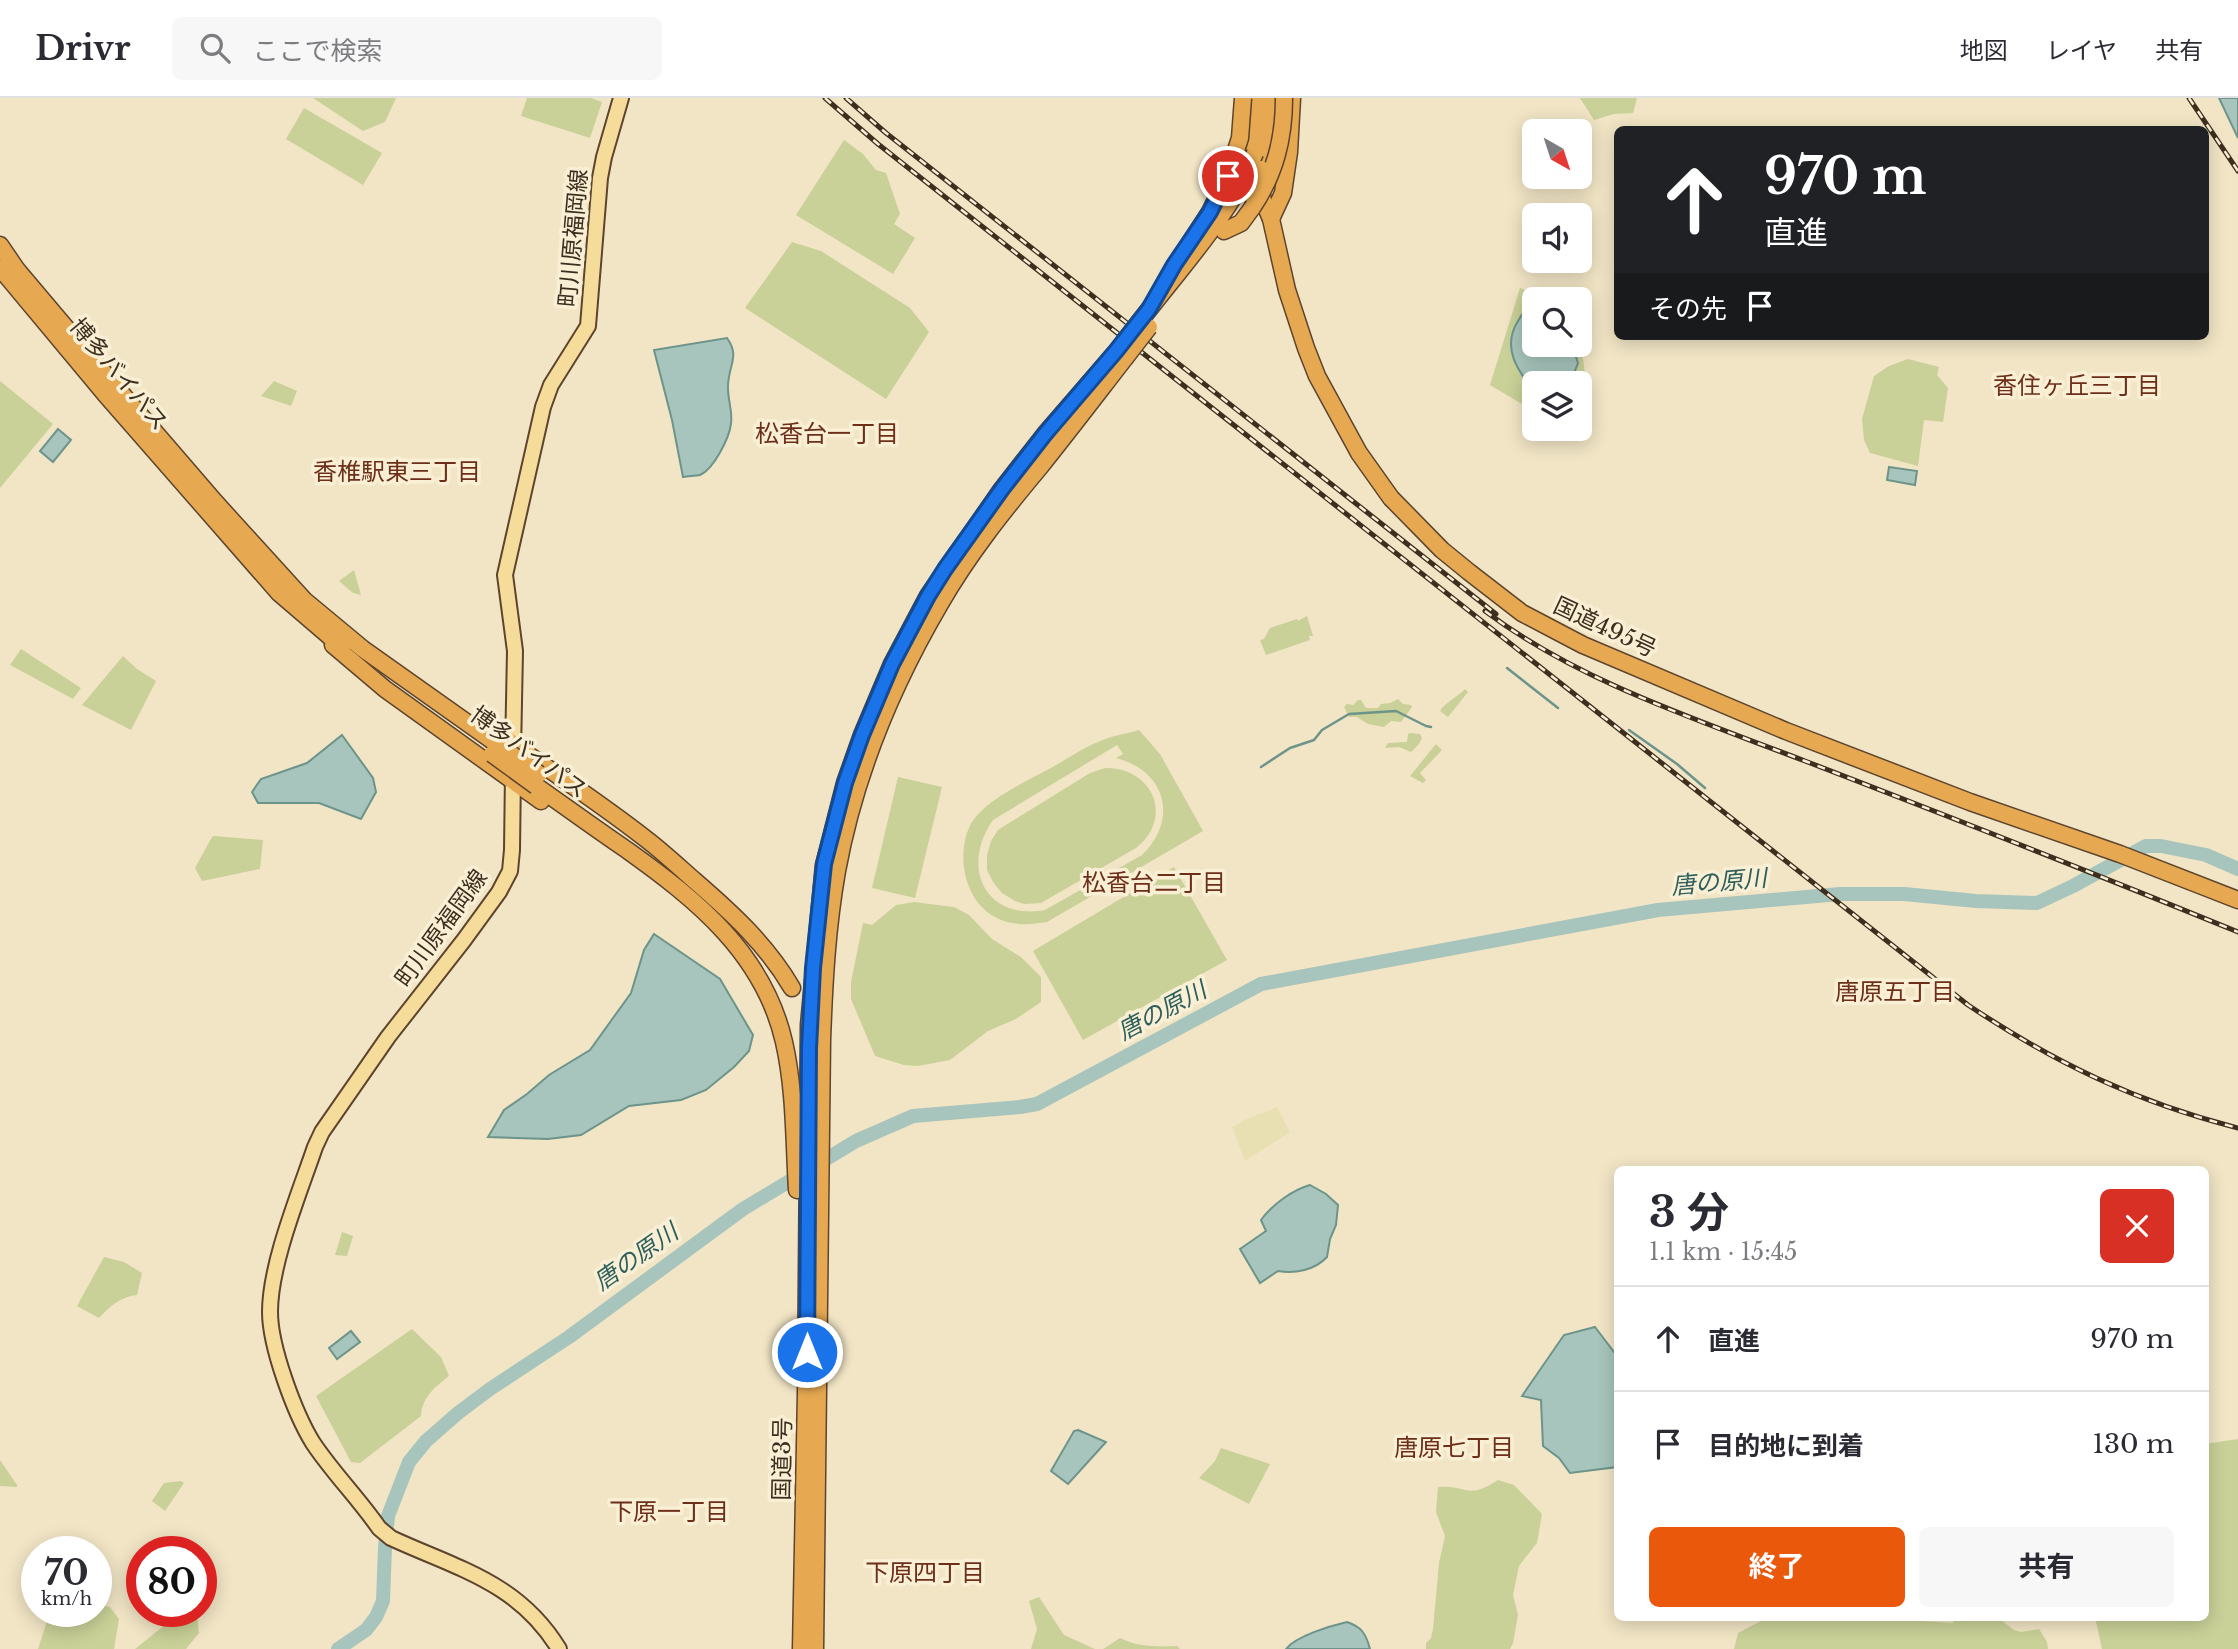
<!DOCTYPE html>
<html lang="ja">
<meta charset="utf-8">
<style>
:root{--surface:#fff;--page:#f7f7f7;--text:#2b2b33;--muted:#7c7c81;--line:#e1e1e2;--accent:#ea580c}
body{margin:0;font-family:"Libre Baskerville","Noto Sans JP",serif;background:var(--page);color:var(--text);height:100vh;display:flex;flex-direction:column;font-size:26px;white-space:nowrap}
*{box-sizing:border-box;margin:0}
p{font-size:23px;color:var(--muted)}
.icon{flex:none;width:38px;height:38px;fill:none;stroke:currentColor;stroke-width:2;stroke-linecap:round;stroke-linejoin:round}
.map{position:relative;flex:1;overflow:hidden}
.panel{position:absolute;left:1614px;top:1068px;width:595px;height:455px;display:flex;flex-direction:column;background:var(--surface);border-radius:10px;box-shadow:0 4px 18px #0003}
.panel>*{flex:none}
.banner{position:absolute;left:1614px;top:28px;width:595px;height:214px;border-radius:10px;box-shadow:0 4px 18px #0003;background:#202124;color:#fff;overflow:hidden}
.needle{width:46px;rotate:141deg}
.buttons{position:absolute;left:1522px;top:21px;display:grid;gap:14px}
.buttons a{display:grid;place-items:center;width:70px;height:70px;border-radius:10px;background:var(--surface);box-shadow:0 4px 18px #0003;font-size:35px}
.speed{position:absolute;left:21px;top:1438px;display:flex;gap:14px;font-size:35px;font-weight:700;text-align:center}
.speed>*{display:grid;place-content:center;width:91px;height:91px;border-radius:50%;background:var(--surface);box-shadow:0 4px 18px #0003;line-height:1}
.speed small{font-size:18px;font-weight:400}
.speed .limit{border:10px solid #d22;background:#fff;color:#111}
.pin{position:absolute;display:grid;place-items:center;width:60px;height:60px;color:#fff;margin:-30px;border:4px solid #fff;border-radius:50%;box-shadow:0 2px 7px #0007}
.me{position:absolute;width:77px;margin:-38px;rotate:0deg;stroke-linejoin:round;filter:drop-shadow(0 0 5px #0008)}
.turn{display:flex;align-items:center;gap:24px;height:147px;padding:0 35px;font-size:32px}
.turn .icon{width:91px;height:91px;stroke-width:2.5}
.turn b{display:block;font-size:49px;line-height:60px}
.then{display:flex;align-items:center;height:66px;padding:0 35px;background:#0003;gap:14px;font-size:26px}
.round{display:grid;place-items:center;flex:none;width:74px;height:74px;border-radius:10px;background:var(--page)}
.headline{display:flex;align-items:center;justify-content:space-between;height:119px;padding:0 35px}
h1{font-size:42px;font-weight:700;line-height:52px}
.primary-button{display:flex;gap:14px;margin-top:auto;padding:14px 35px}
.primary-button a{flex:1;height:80px;border-radius:10px;background:var(--accent);color:#fff;font-size:28px;font-weight:700;line-height:80px;text-align:center}
.primary-button a+a{background:var(--page);color:var(--text)}
ul{padding:0;list-style:none}
li{display:flex;align-items:center;gap:21px;height:105px;padding:0 35px;border-top:2px solid var(--line)}
li div{flex:1}
li b{display:block;font-size:26px}
li em{font-style:normal}
header{display:flex;align-items:center;gap:42px;box-sizing:border-box;height:98px;padding:0 35px;background:var(--surface);border-bottom:2px solid var(--line)}
header strong{font-size:33px}
nav{display:flex;gap:38px;margin-inline-start:auto;font-size:24px}
.search{width:490px;height:63px;background:var(--page);display:flex;align-items:center;gap:18px;box-sizing:border-box;padding:0 24px;border-radius:10px;color:var(--muted);font-size:26px}
.map>svg:first-child{display:block}
.farmland{fill:#e8e0b2}
.green{fill:#c9d198;fill-rule:evenodd}
.water{fill:#a7c5bc;stroke:#6d948b;stroke-width:2}
.lines{fill:none;stroke-linecap:round;stroke-linejoin:round}
.stream{stroke:#6d948b;stroke-width:2.5}
.river{stroke:#a7c5bc;stroke-width:14}
.major-casing{stroke:#5c442e;stroke-width:18}
.highway-casing{stroke:#5c442e;stroke-width:19}
.major{stroke:#f6dc9b;stroke-width:14}
.highway{stroke:#e6a851;stroke-width:16}
.rail-casing{stroke:#3d2e1e;stroke-width:5}
.rail{stroke:#f8efd5;stroke-width:2.5;stroke-dasharray:8;stroke-linecap:butt}
.highway-bridge-casing{stroke:#5c442e;stroke-width:19;stroke-linecap:butt}
.highway-bridge{stroke:#e6a851;stroke-width:16}
.route-casing{stroke:#114b97;stroke-width:18}
.route{stroke:#1a73e8;stroke-width:12}
.labels{text-anchor:middle;stroke-width:7;stroke-linejoin:round;paint-order:stroke}
.street-label{font-size:23px;fill:#3d2e1e;stroke:#f8efd5}
.neighbourhood-label{font-size:24px;fill:#6d2e1a;stroke:#f8efd5}
.water-label{font-size:24px;font-style:italic;fill:#2d5e5c;stroke:#f8efd5}
</style>
<header>
<strong>Drivr</strong>
<div class="search"><svg class="icon" aria-label="search" viewBox="0 0 24 24"><circle cx="10" cy="10" r="6"/><path d="M15 15l6 6"/></svg>ここで検索</div>
<nav><a>地図</a><a>レイヤ</a><a>共有</a></nav>
</header>
<div class="map">
<svg width="2238" height="1551" viewBox="0 0 2238 1551">
<rect width="100%" height="100%" fill="#f1e5c5"/>
<polygon class="farmland" points="1277,1009 1290,1034 1245,1063 1232,1029 1244,1022"/>
<g class="green">
<polygon points="313,0 396,0 385,24 363,33"/>
<polygon points="527,0 591,0 602,4 590,40 521,18"/>
<polygon points="1580,0 1637,0 1633,15 1614,16 1594,22"/>
<polygon points="304,10 382,55 363,87 286,41"/>
<polygon points="844,42 863,56 876,72 886,75 900,116 894,126 915,140 893,176 796,117"/>
<polygon points="792,144 821,153 910,210 929,234 886,301 745,210"/>
<polygon points="1520,190 1547,201 1535,201 1535,247 1580,247 1580,241 1585,275 1580,309 1580,285 1535,285 1535,314 1490,287"/>
<polygon points="1908,261 1939,269 1937,277 1948,290 1943,324 1924,322 1918,368 1870,355 1864,342 1862,321 1874,278 1889,268"/>
<polygon points="0,283 53,326 0,390"/>
<polygon points="274,283 297,293 291,308 261,298"/>
<polygon points="354,472 361,497 353,495 339,483"/>
<polygon points="1307,518 1313,538 1309,538 1310,542 1266,557 1260,542 1264,541 1270,530 1297,521 1298,523"/>
<polygon points="21,551 81,590 73,601 10,567"/>
<polygon points="123,558 137,571 156,583 131,632 82,607"/>
<path d="M1465,591L1468,594L1448,619L1440,613C1444,605 1458,599 1465,591Z"/>
<polygon points="1398,601 1403,606 1411,607 1412,609 1401,624 1391,623 1384,629 1368,626 1357,619 1349,619 1344,609 1347,606 1353,607 1358,602 1361,602 1366,610 1378,610 1381,606 1390,605"/>
<path d="M1139,632L1160,656L1203,733L1047,824C1029,827 1011,828 995,819C963,802 955,753 972,724C987,700 1032,681 1056,667C1070,659 1083,650 1098,644C1110,638 1126,636 1139,632ZM1117,647L1123,656L1116,660C1166,673 1179,721 1142,757L1045,812C985,823 960,769 993,722Z"/>
<polygon points="1411,635 1420,636 1422,640 1419,646 1411,654 1399,649 1385,650 1388,645 1407,644 1408,636"/>
<polygon points="1436,646 1442,652 1420,675 1426,682 1423,685 1410,678"/>
<path d="M1105,670C1152,669 1175,719 1136,750L1041,805L1024,806L1015,803L1002,795L993,784L987,772V757L991,743L998,732L1090,675Z"/>
<polygon points="898,679 942,689 915,800 872,790"/>
<polygon points="214,738 263,742 260,771 202,783 195,770 212,739"/>
<polygon points="1174,769 1227,862 1083,942 1033,853"/>
<polygon points="914,804 954,809 969,817 992,841 1021,859 1041,879 1041,904 1016,921 988,933 950,962 918,968 904,967 875,958 851,901 851,884 863,825 872,827 896,807"/>
<polygon points="342,1134 353,1138 347,1158 335,1157"/>
<path d="M104,1159L124,1164L142,1175L137,1197C120,1199 110,1208 99,1220L77,1208Z"/>
<path d="M412,1231L441,1259L449,1278C435,1289 422,1299 421,1318L360,1365L351,1364L316,1298Z"/>
<polygon points="2238,1341 2238,1551 2102,1551 2095,1519 2205,1519 2205,1346"/>
<polygon points="1221,1350 1270,1366 1249,1406 1199,1380 1215,1363"/>
<polygon points="0,1362 17,1387 17,1389 0,1388"/>
<path d="M1498,1382L1514,1387L1542,1416L1537,1445L1519,1468L1513,1497L1518,1517L1513,1545L1510,1551H1426V1545L1431,1540L1433,1531L1439,1465L1445,1438L1436,1414L1438,1389C1468,1386 1466,1403 1498,1382Z"/>
<polygon points="181,1383 184,1385 165,1413 152,1403 164,1385"/>
<polygon points="1039,1499 1064,1537 1095,1551 1031,1551 1037,1531 1029,1503"/>
<polygon points="96,1506 110,1509 119,1521 114,1551 38,1551 50,1514 96,1514"/>
<polygon points="181,1514 195,1514 197,1516 199,1535 186,1551 135,1551"/>
<polygon points="1764,1519 1914,1519 1922,1523 1953,1525 1955,1519 1997,1519 2014,1532 2021,1534 2039,1531 2047,1544 2048,1551 1734,1551 1738,1535 1759,1524"/>
<path d="M1120,1540C1138,1549 1158,1549 1177,1548L1180,1551H1103Z"/>
</g>
<g class="water">
<polygon points="2219,0 2238,0 2238,40"/>
<path d="M1535,209V247H1572L1578,265L1573,278V285H1535V295C1518,273 1501,250 1518,223C1522,215 1526,211 1535,209Z"/>
<path d="M727,240C740,258 729,266 728,287C727,300 733,313 731,326C729,340 714,371 700,377C695,378 688,378 683,379L672,322L654,252Z"/>
<polygon points="58,331 71,342 53,364 40,353"/>
<polygon points="1889,369 1917,373 1915,387 1887,382"/>
<polygon points="342,637 373,680 376,694 361,721 319,705 258,705 252,694 261,681 307,665"/>
<polygon points="654,836 720,881 753,937 749,953 734,969 706,992 681,1002 629,1008 581,1037 548,1041 488,1039 504,1012 527,996 549,977 590,952 631,895 644,852"/>
<path d="M1310,1087L1326,1096L1338,1107L1336,1127L1330,1141L1327,1159C1315,1172 1295,1176 1278,1173L1260,1185L1240,1151L1266,1133L1261,1122C1272,1107 1292,1092 1310,1087Z"/>
<polygon points="1595,1229 1617,1258 1617,1369 1570,1375 1559,1360 1543,1348 1541,1302 1522,1298 1564,1237"/>
<polygon points="351,1233 360,1244 337,1261 329,1250"/>
<polygon points="1078,1332 1106,1344 1068,1386 1051,1373 1074,1333"/>
<path d="M1347,1524C1362,1529 1366,1536 1370,1551H1286C1296,1538 1330,1528 1347,1524Z"/>
</g>
<g class="lines">
<g class="stream">
<polyline points="1507,570 1558,610"/>
<polyline points="1629,632 1677,666 1705,690"/>
<polyline points="1261,669 1290,650 1314,642 1322,632 1349,616 1396,613 1426,628 1431,629"/>
</g>
<polyline class="river" points="338,1551 366,1532 376,1519 383,1503 385,1450 388,1418 409,1364 426,1343 458,1315 490,1291 569,1239 743,1111 856,1043 913,1018 1020,1009 1037,1006 1261,886 1658,812 1840,796 1904,796 1976,803 2037,805 2073,788 2146,748 2161,748 2206,757 2238,771"/>
<g class="major-casing">
<g id="major">
<polyline points="513,654 515,553 505,477 543,309 551,287 588,228 600,80 604,59 621,0"/>
<path d="M513,674L512,752L510,773L499,794L464,842L388,939L322,1034L315,1049C299,1096 270,1166 270,1214C270,1249 295,1316 313,1345C333,1375 359,1401 379,1430L391,1440C458,1471 518,1484 559,1551"/>
</g>
</g>
<g class="highway-casing">
<g id="highway">
<polyline points="1243,16 1263,102 1271,121 1287,192 1306,250 1317,278 1359,355 1391,400 1442,452 1469,474 1522,515 1583,547 1786,633 1970,704 2120,756 2238,802"/>
<polyline points="1255,52 1259,22 1258,0"/>
<polyline points="1261,71 1269,47 1271,0"/>
<polyline points="1271,121 1283,95 1289,54 1292,0"/>
<polyline points="1224,133 1241,125 1252,110"/>
<polyline points="1190,145 1210,114 1228,77"/>
<polyline points="0,147 17,172 115,288 215,404 304,502 363,551 490,641"/>
<polyline points="0,170 105,296 279,495 342,549"/>
<path d="M1140,223C1176,176 1217,131 1245,79"/>
<polyline points="333,547 385,591 541,703"/>
<path d="M485,626C538,665 594,700 646,741C663,754 679,769 695,783C732,815 767,847 792,890"/>
<path d="M536,688C566,709 596,731 627,752C697,802 764,856 784,944C795,992 794,1043 797,1092"/>
<polyline points="801,1551 806,1295 809,927 824,767 845,685 862,637 892,566 928,498 1002,391 1045,336 1117,253"/>
<path d="M815,1551L822,942C824,886 827,829 837,773C854,680 892,588 940,506C968,457 1004,412 1040,369C1069,333 1097,296 1125,260"/>
</g>
</g>
<use href="#major" class="major"/>
<use href="#highway" class="highway"/>
<g class="rail-casing">
<g id="rail">
<path d="M825,0L878,46L1968,907C2055,965 2136,1004 2238,1030"/>
<polyline points="846,0 886,35 1496,516"/>
<polyline points="2189,0 2238,73"/>
<path d="M1485,513C1580,584 1696,621 1805,663C1950,719 2094,775 2238,834"/>
</g>
</g>
<use href="#rail" class="rail"/>
<g class="highway-bridge-casing">
<g id="highway-bridge">
<polyline points="1228,77 1240,40 1243,0"/>
<polyline points="1245,79 1255,55"/>
<polyline points="1249,95 1261,71"/>
<path d="M1252,110C1275,76 1284,41 1284,0"/>
<polyline points="1117,253 1140,223"/>
<polyline points="1125,260 1149,229"/>
<polyline points="490,641 539,676"/>
<polyline points="492,656 536,688"/>
</g>
</g>
<use href="#highway-bridge" class="highway-bridge"/>
</g>
<g class="lines">
<g class="route-casing">
<polyline id="route" points="807,1254 809,950 813,870 824,766 845,685 862,637 892,566 928,498 945,471 1002,391 1045,336 1116,253 1149,211 1174,167 1210,114 1228,78"/>
</g>
<use href="#route" class="route"/>
</g>
<g class="labels">
<g class="street-label">
<text transform="translate(573 140) rotate(-85)" y="8">町川原福岡線</text>
<text transform="translate(119 276) rotate(50)" y="8">博多バイパス</text>
<text transform="translate(1605 529) rotate(25)" y="8">国道495号</text>
<text transform="translate(529 654) rotate(36)" y="8">博多バイパス</text>
<text transform="translate(441 830) rotate(-54)" y="8">町川原福岡線</text>
<text transform="translate(782 1361) rotate(-89)" y="8">国道3号</text>
</g>
<g class="neighbourhood-label">
<text x="2077" y="296">香住ヶ丘三丁目</text>
<text x="827" y="344">松香台一丁目</text>
<text x="397" y="382">香椎駅東三丁目</text>
<text x="1154" y="793">松香台二丁目</text>
<text x="1895" y="902">唐原五丁目</text>
<text x="1454" y="1358">唐原七丁目</text>
<text x="669" y="1422">下原一丁目</text>
<text x="925" y="1483">下原四丁目</text>
</g>
<g class="water-label">
<text transform="translate(1719 784) rotate(-5)" y="8">唐の原川</text>
<text transform="translate(1162 913) rotate(-28)" y="8">唐の原川</text>
<text transform="translate(636 1159) rotate(-35)" y="8">唐の原川</text>
</g>
</g>
</svg>
<div class="buttons">
<a><svg class="needle" viewBox="-14 -14 28 28"><path d="M0-13l5 13h-10z" fill="#e53935"/><path d="M0 13l5-13h-10z" fill="#7c7c81"/></svg></a>
<a><svg class="icon" aria-label="sound" viewBox="0 0 24 24"><path d="M4 9h4l5-4v14l-5-4H4zM17 9q2 3 0 6"/></svg></a>
<a><svg class="icon" aria-label="search" viewBox="0 0 24 24"><circle cx="10" cy="10" r="6"/><path d="M15 15l6 6"/></svg></a>
<a><svg class="icon" aria-label="layers" viewBox="0 0 24 24"><path d="M12 4l9 5-9 5-9-5zM3 14l9 5 9-5"/></svg></a>
</div>
<div class="speed"><div>70<small>km/h</small></div><div class="limit">80</div></div>
<div class="pin" style="left:1228px;top:78px;background:#d93025"><svg class="icon" aria-label="arrive" viewBox="0 0 24 24"><path d="M6 21V4h12l-3 4 3 4H6"/></svg></div>
<svg class="me" style="left:807px;top:1254px" viewBox="-20 -20 40 40"><circle r="17" fill="#1a73e8" stroke="#fff" stroke-width="3"/><path d="M0-11L8 9 0 5-8 9z" fill="#fff"/></svg>
<div class="banner">
<div class="turn"><svg class="icon" aria-label="ahead" viewBox="0 0 24 24"><path d="M12 20V5M6 11l6-6 6 6"/></svg><div><b>970 m</b>直進</div></div>
<div class="then">その先<svg class="icon" aria-label="arrive" viewBox="0 0 24 24"><path d="M6 21V4h12l-3 4 3 4H6"/></svg></div>
</div>
<section class="panel">
<div class="headline"><div><h1>3 分</h1><p>1.1 km · 15:45</p></div><a class="round" style="background:#d93025;color:#fff"><svg class="icon" aria-label="close" viewBox="0 0 24 24"><path d="M6 6l12 12M18 6L6 18"/></svg></a></div>
<ul>
<li><svg class="icon" aria-label="ahead" viewBox="0 0 24 24"><path d="M12 20V5M6 11l6-6 6 6"/></svg><div><b>直進</b></div><em>970 m</em></li>
<li><svg class="icon" aria-label="arrive" viewBox="0 0 24 24"><path d="M6 21V4h12l-3 4 3 4H6"/></svg><div><b>目的地に到着</b></div><em>130 m</em></li>
</ul>
<div class="primary-button"><a>終了</a><a>共有</a></div>
</section>
</div>
